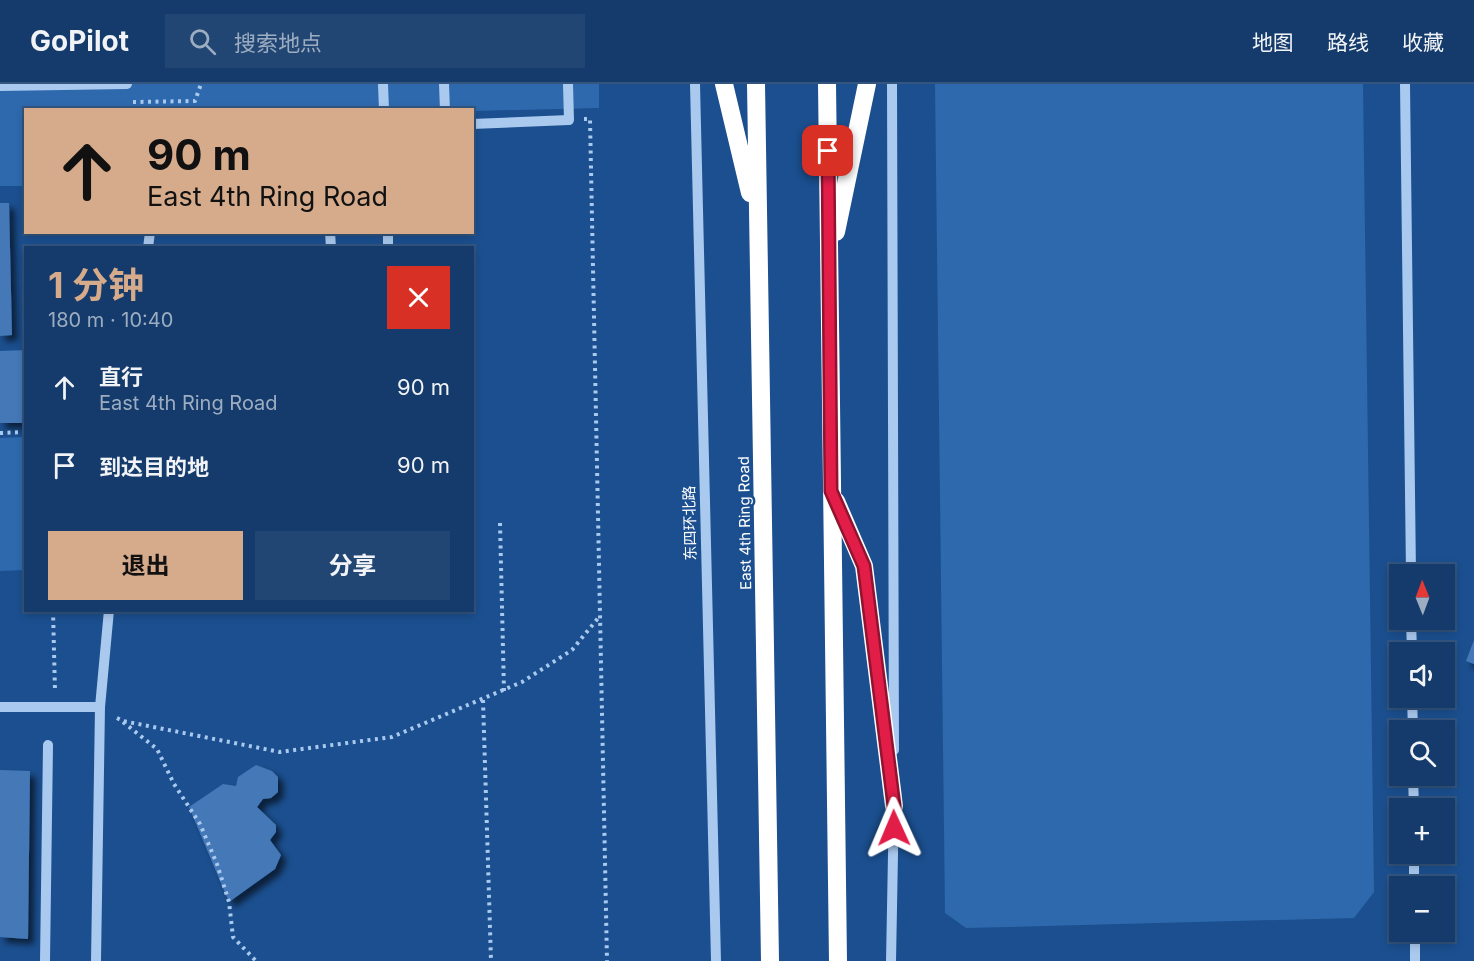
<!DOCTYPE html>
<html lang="zh">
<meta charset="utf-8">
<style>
:root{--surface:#143b6b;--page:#214673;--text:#f1f3f6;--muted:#9dadc1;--line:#33557e;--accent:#d6ab8b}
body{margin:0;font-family:Inter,"Noto Sans SC",sans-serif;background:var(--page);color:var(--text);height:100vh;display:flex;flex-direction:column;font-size:22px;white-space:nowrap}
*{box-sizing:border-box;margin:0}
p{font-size:20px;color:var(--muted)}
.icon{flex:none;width:33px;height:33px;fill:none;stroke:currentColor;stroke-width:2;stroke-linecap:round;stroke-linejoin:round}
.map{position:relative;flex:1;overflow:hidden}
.panel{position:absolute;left:24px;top:162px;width:450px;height:366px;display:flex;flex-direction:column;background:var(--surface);border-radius:0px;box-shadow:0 3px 9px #0003,0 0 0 2px var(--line)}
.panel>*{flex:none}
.guide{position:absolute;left:24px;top:24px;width:450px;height:126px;border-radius:0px;box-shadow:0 3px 9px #0003,0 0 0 2px var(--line);background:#d6ab8b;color:#111;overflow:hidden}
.needle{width:39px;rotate:359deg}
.buttons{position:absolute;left:1389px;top:480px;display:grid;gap:12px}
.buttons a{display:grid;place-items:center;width:66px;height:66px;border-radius:0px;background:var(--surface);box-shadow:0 3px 9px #0003,0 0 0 2px var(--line);font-size:30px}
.pin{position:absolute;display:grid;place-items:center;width:51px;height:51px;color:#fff;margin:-26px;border-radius:12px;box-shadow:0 3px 9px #0006}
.me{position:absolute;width:66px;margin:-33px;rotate:359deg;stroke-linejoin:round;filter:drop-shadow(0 0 4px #0008)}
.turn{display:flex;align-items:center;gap:21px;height:126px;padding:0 24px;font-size:27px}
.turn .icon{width:78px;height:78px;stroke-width:2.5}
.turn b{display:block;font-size:42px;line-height:51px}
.round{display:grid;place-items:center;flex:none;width:63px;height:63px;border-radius:0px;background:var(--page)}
.summary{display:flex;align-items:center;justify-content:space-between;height:102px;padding:0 24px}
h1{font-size:36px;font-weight:700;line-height:45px;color:var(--accent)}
.cta{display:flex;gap:12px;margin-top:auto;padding:12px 24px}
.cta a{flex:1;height:69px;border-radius:0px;background:var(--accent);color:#111;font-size:24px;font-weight:700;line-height:69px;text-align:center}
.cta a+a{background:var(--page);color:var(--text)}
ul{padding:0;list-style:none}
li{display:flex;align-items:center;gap:18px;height:78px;padding:0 24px}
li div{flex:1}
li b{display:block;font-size:22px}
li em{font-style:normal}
header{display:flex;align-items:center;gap:36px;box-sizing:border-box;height:84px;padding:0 30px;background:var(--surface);border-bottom:2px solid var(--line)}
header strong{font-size:28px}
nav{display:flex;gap:33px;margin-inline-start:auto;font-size:21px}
.search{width:420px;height:54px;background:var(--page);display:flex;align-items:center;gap:15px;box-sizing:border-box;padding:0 21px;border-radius:0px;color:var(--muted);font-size:22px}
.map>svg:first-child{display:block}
.green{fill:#2e69ad}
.building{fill:#4478b7;filter:url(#shadow)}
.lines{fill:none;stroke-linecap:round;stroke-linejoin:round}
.path{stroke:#a9c9ee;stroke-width:4;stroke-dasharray:3 4.5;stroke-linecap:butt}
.minor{stroke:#a9c9ee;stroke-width:10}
.highway{stroke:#fff;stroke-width:18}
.route-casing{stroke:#92132f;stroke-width:15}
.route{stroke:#e11d48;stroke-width:10}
.labels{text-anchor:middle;stroke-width:5;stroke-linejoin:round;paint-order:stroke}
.street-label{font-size:15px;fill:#fff;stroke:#1b4f8f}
</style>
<header>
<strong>GoPilot</strong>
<div class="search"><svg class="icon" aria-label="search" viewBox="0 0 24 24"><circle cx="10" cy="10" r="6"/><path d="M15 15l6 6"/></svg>搜索地点</div>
<nav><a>地图</a><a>路线</a><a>收藏</a></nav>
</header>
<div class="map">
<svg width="1474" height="877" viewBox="0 0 1474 877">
<defs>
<filter id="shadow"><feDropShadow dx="5.5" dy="5.5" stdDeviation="3" flood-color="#0009"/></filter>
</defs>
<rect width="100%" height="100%" fill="#1b4f8f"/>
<g class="green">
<polygon points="0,0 599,0 599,24 473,27 26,26 25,102 0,102"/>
<polygon points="935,0 1363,0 1374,808 1354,834 966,844 945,829"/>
<polygon points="25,353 25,486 0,487 0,354"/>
</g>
<g class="building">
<polygon points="0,119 9,119 12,251 0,252"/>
<polygon points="26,266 26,339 0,339 0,267"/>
<polygon points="1474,556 1474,580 1466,577"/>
<polygon points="256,681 272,687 278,693 278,708 271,714 263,715 257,723 276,741 276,748 270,756 281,771 275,785 229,818 189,723 223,700 236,702 238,693"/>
<polygon points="0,686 30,687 28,855 0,853"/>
</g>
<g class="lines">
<g class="path">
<polyline points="133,18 195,17 201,0"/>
<polyline points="584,35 590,35 607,877"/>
<polyline points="0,349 26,348"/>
<polyline points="500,439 504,607"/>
<polyline points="53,526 55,607"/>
<polyline points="483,616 491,877"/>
<polyline points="117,634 123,637 280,668 392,653 522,598 572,566 599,533"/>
<polyline points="123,638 157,665 174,700 200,740 217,780 229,818 233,853 256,877"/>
</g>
<g class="minor">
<polyline points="383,0 384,26"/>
<polyline points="444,0 445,26"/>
<polyline points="695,0 716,877"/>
<polyline points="892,0 894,666"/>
<polyline points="1405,0 1411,490"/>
<polyline points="0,2 127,0"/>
<polyline points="472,40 569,36 568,0"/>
<polyline points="330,148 331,164"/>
<polyline points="388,148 388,164"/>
<polyline points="148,164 150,148"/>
<polyline points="1411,536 1412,568"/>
<polyline points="1412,614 1413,646"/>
<polyline points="0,623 100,623 109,526"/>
<polyline points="1413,692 1414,724"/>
<polyline points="1414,770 1414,802"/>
<polyline points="1415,848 1415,877"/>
<polyline points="45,877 48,661"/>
<polyline points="96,877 100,623"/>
<polyline points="891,877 894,717"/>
</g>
<g class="highway">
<polyline points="724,0 750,109"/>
<polyline points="756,0 770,877"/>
<polyline points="827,0 838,877"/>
<polyline points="836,148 867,0"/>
<polyline points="836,417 864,482 894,722"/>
</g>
</g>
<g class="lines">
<g class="route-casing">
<polyline id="route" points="828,67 831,407 864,482 894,722 894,744"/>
</g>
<use href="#route" class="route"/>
</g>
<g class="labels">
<g class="street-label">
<text transform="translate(690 439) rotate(-91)" y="5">东四环北路</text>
<text transform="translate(745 439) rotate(-91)" y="5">East 4th Ring Road</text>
</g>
</g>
</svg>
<div class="buttons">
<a><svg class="needle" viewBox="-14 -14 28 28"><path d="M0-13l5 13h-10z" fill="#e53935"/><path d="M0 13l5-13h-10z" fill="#9dadc1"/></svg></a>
<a><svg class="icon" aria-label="sound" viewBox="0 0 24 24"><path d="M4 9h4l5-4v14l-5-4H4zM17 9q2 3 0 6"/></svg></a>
<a><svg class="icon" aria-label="search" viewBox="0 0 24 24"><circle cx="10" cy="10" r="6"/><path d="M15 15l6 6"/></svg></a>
<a>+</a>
<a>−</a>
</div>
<div class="pin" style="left:828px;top:67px;background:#d93025"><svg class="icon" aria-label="arrive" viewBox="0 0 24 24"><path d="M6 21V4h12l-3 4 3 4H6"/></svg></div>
<svg class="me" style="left:894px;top:744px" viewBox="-20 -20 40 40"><path d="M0-17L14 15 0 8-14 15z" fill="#e11d48" stroke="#fff" stroke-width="4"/></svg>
<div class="guide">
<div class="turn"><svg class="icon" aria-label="ahead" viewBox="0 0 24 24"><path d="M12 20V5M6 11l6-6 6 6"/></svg><div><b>90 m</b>East 4th Ring Road</div></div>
</div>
<section class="panel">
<div class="summary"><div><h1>1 分钟</h1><p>180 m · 10:40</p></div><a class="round" style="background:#d93025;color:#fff"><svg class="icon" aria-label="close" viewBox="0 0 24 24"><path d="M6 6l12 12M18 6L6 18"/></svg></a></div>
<ul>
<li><svg class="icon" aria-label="ahead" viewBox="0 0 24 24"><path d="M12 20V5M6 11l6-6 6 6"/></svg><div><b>直行</b><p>East 4th Ring Road</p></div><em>90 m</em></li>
<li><svg class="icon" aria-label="arrive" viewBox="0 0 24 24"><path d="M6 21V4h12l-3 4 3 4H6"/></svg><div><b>到达目的地</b></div><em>90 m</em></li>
</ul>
<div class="cta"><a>退出</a><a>分享</a></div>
</section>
</div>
